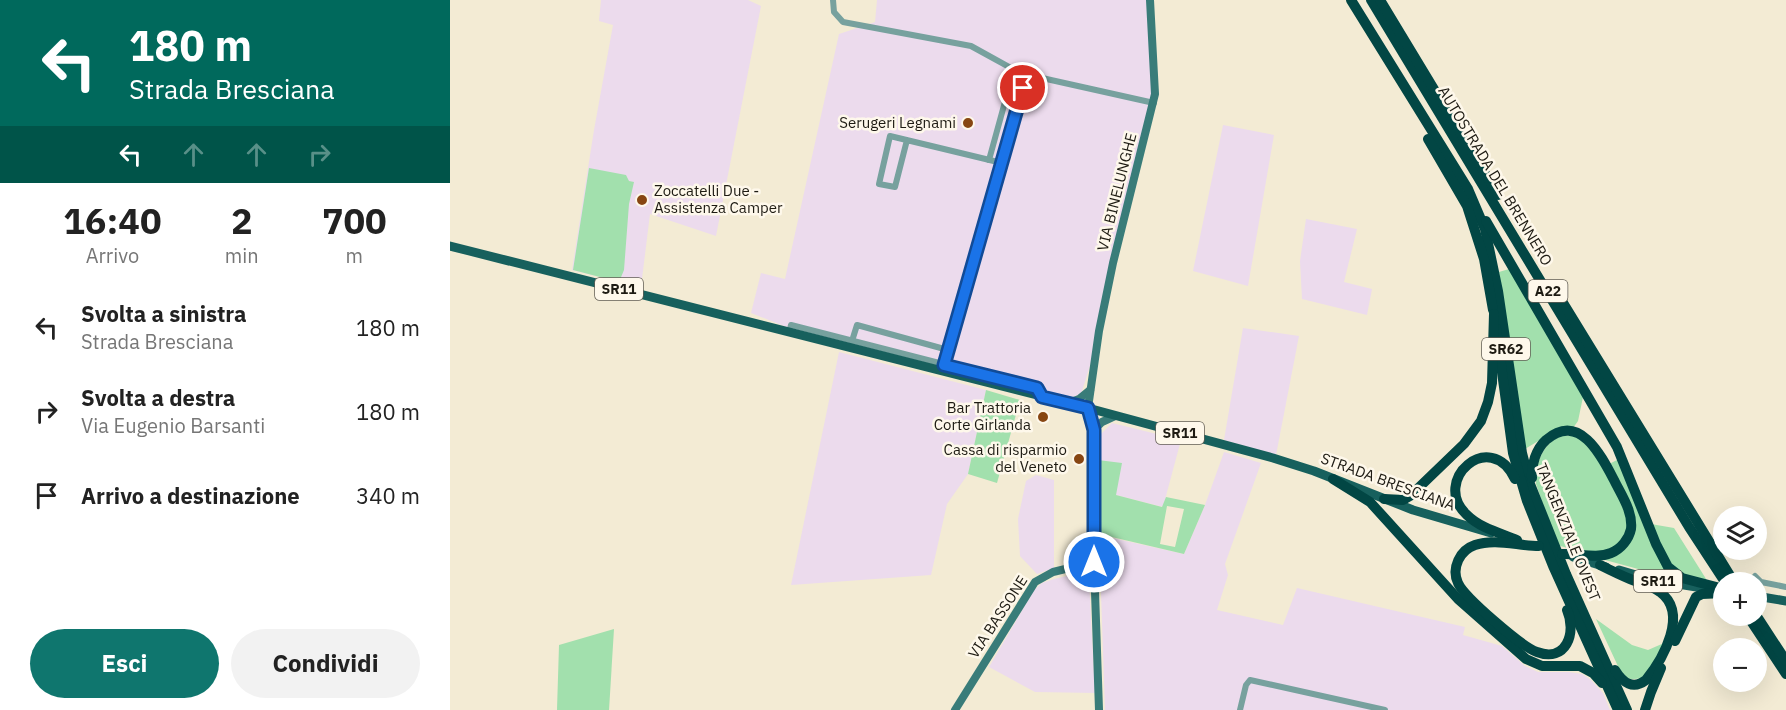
<!DOCTYPE html>
<html lang="it">
<meta charset="utf-8">
<style>
:root{--surface:#fff;--page:#f2f2f2;--text:#222;--muted:#767676;--accent:#0f766e}
body{margin:0;font-family:"IBM Plex Sans",sans-serif;background:var(--page);color:var(--text);height:100vh;display:flex;flex-direction:column;font-size:22px;white-space:nowrap}
*{box-sizing:border-box;margin:0}
p{font-size:20px;color:var(--muted)}
.icon{flex:none;width:33px;height:33px;fill:none;stroke:currentColor;stroke-width:2;stroke-linecap:round;stroke-linejoin:round}
.map{position:relative;flex:1;overflow:hidden}
.side{display:flex;flex-direction:column;background:var(--surface);width:450px}
.side>*{flex:none}
.banner{background:#00695c;color:#fff;overflow:hidden}
.buttons{position:absolute;left:1263px;top:506px;display:grid;gap:12px}
.buttons a{display:grid;place-items:center;width:54px;height:54px;border-radius:50%;background:var(--surface);box-shadow:0 6px 24px #0002;font-size:30px}
.pin{position:absolute;display:grid;place-items:center;width:51px;height:51px;color:#fff;margin:-26px;border:3px solid #fff;border-radius:50%;box-shadow:0 2px 6px #0007}
.me{position:absolute;width:66px;margin:-33px;rotate:0deg;stroke-linejoin:round;filter:drop-shadow(0 0 4px #0008)}
.turn{display:flex;align-items:center;gap:21px;height:126px;padding:0 30px;font-size:27px}
.turn .icon{width:78px;height:78px;stroke-width:2.5}
.turn b{display:block;font-size:42px;line-height:51px}
.lanes{display:flex;align-items:center;height:57px;padding:0 30px;background:#0003;justify-content:center;gap:30px;direction:ltr}
.lanes .off{opacity:.35}
.eta{display:flex;justify-content:space-evenly;align-items:center;height:102px;text-align:center}
.eta b{font-size:36px;font-weight:700;line-height:42px}
.cta{display:flex;gap:12px;margin-top:auto;padding:12px 30px}
.cta a{flex:1;height:69px;border-radius:36px;background:var(--accent);color:#fff;font-size:24px;font-weight:700;line-height:69px;text-align:center}
.cta a+a{background:var(--page);color:var(--text)}
ul{padding:0;list-style:none}
li{display:flex;align-items:center;gap:18px;height:84px;padding:0 30px}
li div{flex:1}
li b{display:block;font-size:22px}
li em{font-style:normal}
main{display:flex;flex:1;min-height:0}
.map>svg:first-child{display:block}
.commercial{fill:#ecdbed}
.green{fill:#a2e0ad;fill-rule:evenodd}
.lines{fill:none;stroke-linecap:round;stroke-linejoin:round}
.street{stroke:#77a19e;stroke-width:6}
.secondary{stroke:#397c79;stroke-width:8}
.primary{stroke:#17605d;stroke-width:9}
.highway{stroke:#024644;stroke-width:10}
.route-casing{stroke:#114b97;stroke-width:15}
.route{stroke:#1a73e8;stroke-width:10}
.poi-dot{fill:#874612;stroke:#fef8eb;stroke-width:2}
.labels{text-anchor:middle;stroke-width:5;stroke-linejoin:round;paint-order:stroke}
.shield{fill:#fef8eb;stroke:#615d54;stroke-width:1.5}
.shield-label{font-size:14px;font-weight:bold;fill:#1e1b13}
.poi-label{font-size:15px;fill:#1e1b13;stroke:#fef8eb;text-anchor:end}
.street-label{font-size:15px;fill:#1e1b13;stroke:#fef8eb}
</style>
<main>
<section class="side">
<div class="banner">
<div class="turn"><svg class="icon" aria-label="left" viewBox="0 0 24 24"><path d="M17 20v-9H6M10 6l-5 5 5 5"/></svg><div><b>180 m</b>Strada Bresciana</div></div>
<div class="lanes"><svg class="icon" aria-label="left" viewBox="0 0 24 24"><path d="M17 20v-9H6M10 6l-5 5 5 5"/></svg><svg class="icon off" aria-label="ahead" viewBox="0 0 24 24"><path d="M12 20V5M6 11l6-6 6 6"/></svg><svg class="icon off" aria-label="ahead" viewBox="0 0 24 24"><path d="M12 20V5M6 11l6-6 6 6"/></svg><svg class="icon off" aria-label="right" viewBox="0 0 24 24"><path d="M7 20v-9h11M14 6l5 5-5 5"/></svg></div>
</div>
<div class="eta">
<div><b>16:40</b><p>Arrivo</p></div>
<div><b>2</b><p>min</p></div>
<div><b>700</b><p>m</p></div>
</div>
<ul>
<li><svg class="icon" aria-label="left" viewBox="0 0 24 24"><path d="M17 20v-9H6M10 6l-5 5 5 5"/></svg><div><b>Svolta a sinistra</b><p>Strada Bresciana</p></div><em>180 m</em></li>
<li><svg class="icon" aria-label="right" viewBox="0 0 24 24"><path d="M7 20v-9h11M14 6l5 5-5 5"/></svg><div><b>Svolta a destra</b><p>Via Eugenio Barsanti</p></div><em>180 m</em></li>
<li><svg class="icon" aria-label="arrive" viewBox="0 0 24 24"><path d="M6 21V4h12l-3 4 3 4H6"/></svg><div><b>Arrivo a destinazione</b></div><em>340 m</em></li>
</ul>
<div class="cta"><a>Esci</a><a>Condividi</a></div>
</section>
<div class="map">
<svg width="1336" height="710" viewBox="0 0 1336 710">
<rect width="100%" height="100%" fill="#f3ebd4"/>
<g class="commercial">
<polygon points="151,0 298,0 311,6 266,236 200,214 191,287 122,270 144,130 163,25 149,21"/>
<polygon points="427,0 697,0 703,98 644,353 631,394 618,399 339,328 301,313 311,273 335,279 389,34 425,22"/>
<polygon points="773,125 824,135 798,286 743,271"/>
<polygon points="856,219 907,229 894,282 922,289 917,315 852,299 850,261"/>
<polygon points="793,328 849,336 826,455 774,440"/>
<polygon points="389,352 536,390 518,474 497,504 481,575 341,585"/>
<polygon points="662,423 731,440 713,507 666,495 648,460 647,438"/>
<polygon points="774,452 811,463 775,564 778,575 767,610 833,625 847,588 1015,627 1013,635 1052,646 1075,666 1088,672 1119,672 1132,674 1141,680 1153,693 1160,710 655,710 649,535 734,554 755,505"/>
<polygon points="586,475 604,480 604,568 587,574 570,556 568,519 576,481"/>
<polygon points="625,574 632,575 639,580 645,693 585,692 539,667 584,590 592,583 604,579"/>
</g>
<g class="green">
<polygon points="139,168 176,175 179,181 184,182 179,204 174,270 169,282 123,270"/>
<polygon points="1059,269 1133,397 1128,421 1123,428 1108,429 1075,449 1049,272"/>
<polygon points="536,390 570,400 547,483 518,474"/>
<path d="M1110,436H1125L1144,449L1176,511L1178,533L1161,551L1135,553L1107,545L1086,484C1085,464 1092,445 1110,436Z"/>
<polygon points="1169,459 1217,571 1214,576 1155,560 1182,537 1159,464"/>
<path d="M648,460L672,463L666,495L712,507L716,497L755,505L734,554L649,534ZM717,506L734,509L725,547L710,544Z"/>
<path d="M1201,524L1224,528L1258,582C1217,573 1217,558 1201,524Z"/>
<path d="M1146,619L1182,645L1198,650L1214,643C1204,663 1200,686 1173,677Z"/>
<polygon points="164,629 159,710 107,710 109,645"/>
</g>
<g class="lines">
<g class="street">
<polyline points="383,0 384,12 393,22 521,46 581,79"/>
<polyline points="457,140 445,187 429,184 440,136 552,163"/>
<polyline points="539,160 564,69"/>
<polyline points="339,333 341,325 587,388 592,397"/>
<polyline points="402,341 407,325 498,350"/>
<path d="M492,371L573,88C579,80 583,78 592,78L704,103"/>
<polyline points="1305,576 1311,582 1336,587"/>
<polyline points="790,710 796,685 800,680 935,710"/>
</g>
<g class="secondary">
<polyline points="618,403 629,399 640,390"/>
<polyline points="644,430 652,422 665,416"/>
<polyline points="505,710 585,582 603,572 644,562"/>
<polyline points="649,710 644,562 644,430 638,408 649,331 663,263 705,94 700,0"/>
</g>
<g class="primary">
<polyline points="0,246 638,408 823,458 864,471 963,510 1041,533"/>
<polyline points="1123,557 1156,567"/>
<polyline points="1169,570 1203,580 1259,589"/>
<polyline points="1306,596 1336,601"/>
</g>
<g class="highway">
<polyline points="901,0 1018,189 1035,229 1048,291 1072,453 1080,484 1116,574 1177,710"/>
<polyline points="921,0 1239,527 1275,582"/>
<polyline points="930,0 1048,195"/>
<polyline points="978,139 1017,206 1034,259 1043,310"/>
<polyline points="1036,221 1167,447 1206,544 1218,567 1232,578 1274,589"/>
<polyline points="1104,288 1284,582"/>
<polyline points="1046,328 1063,453 1077,501 1103,566 1168,710"/>
<path d="M1082,478C1081,465 1086,449 1096,440C1130,411 1152,457 1165,482C1172,496 1183,512 1181,529C1179,539 1171,549 1161,553C1146,559 1128,553 1112,554"/>
<polyline points="883,479 920,502 1008,599 1076,659 1092,666 1130,666 1143,673 1152,683"/>
<path d="M1065,479C1040,427 980,481 1017,515C1030,528 1050,533 1067,540"/>
<polyline points="934,499 953,500 960,496 1014,444 1031,421 1038,402 1042,383 1044,314"/>
<path d="M1089,546C1068,546 1045,538 1025,545C1010,550 1001,568 1008,583C1014,597 1072,647 1087,652C1116,663 1127,633 1117,610"/>
<path d="M1150,565C1160,570 1170,575 1180,579C1190,583 1201,585 1210,592C1239,613 1213,659 1196,680C1183,690 1173,683 1165,670"/>
<polyline points="1297,615 1336,674"/>
<polyline points="1306,615 1336,661"/>
<polyline points="1225,641 1246,597 1252,594 1274,593"/>
<polyline points="1195,710 1201,692 1211,668"/>
</g>
</g>
<g class="lines">
<g class="route-casing">
<polyline id="route" points="573,88 494,365 587,388 592,397 638,408 644,430 644,562"/>
</g>
<use href="#route" class="route"/>
</g>
<g class="poi-dot">
<circle cx="518" cy="123" r="6"/>
<circle cx="192" cy="200" r="6"/>
<circle cx="593" cy="417" r="6"/>
<circle cx="629" cy="459" r="6"/>
</g>
<g class="labels">
<g class="shield">
<rect x="145" y="278" width="48" height="22" rx="4.5"/>
<rect x="1078.5" y="280" width="39" height="22" rx="4.5"/>
<rect x="1032" y="338" width="48" height="22" rx="4.5"/>
<rect x="706" y="422" width="48" height="22" rx="4.5"/>
<rect x="1184" y="570" width="48" height="22" rx="4.5"/>
</g>
<g class="shield-label">
<text x="169" y="294">SR11</text>
<text x="1098" y="296">A22</text>
<text x="1056" y="354">SR62</text>
<text x="730" y="438">SR11</text>
<text x="1208" y="586">SR11</text>
</g>
<g class="poi-label">
<text x="506" y="128">Serugeri Legnami</text>
<text x="204" y="196" text-anchor="start">Zoccatelli Due -<tspan x="204" dy="17">Assistenza Camper</tspan></text>
<text x="581" y="413">Bar Trattoria<tspan x="581" dy="17">Corte Girlanda</tspan></text>
<text x="617" y="455">Cassa di risparmio<tspan x="617" dy="17">del Veneto</tspan></text>
</g>
<g class="street-label">
<text transform="translate(1045 176) rotate(59)" y="5">AUTOSTRADA DEL BRENNERO</text>
<text transform="translate(667 192) rotate(-76)" y="5">VIA BINELUNGHE</text>
<text transform="translate(938 482) rotate(20)" y="5">STRADA BRESCIANA</text>
<text transform="translate(1118 532) rotate(68)" y="5">TANGENZIALE OVEST</text>
<text transform="translate(548 617) rotate(-57)" y="5">VIA BASSONE</text>
</g>
</g>
</svg>
<div class="buttons">
<a><svg class="icon" aria-label="layers" viewBox="0 0 24 24"><path d="M12 4l9 5-9 5-9-5zM3 14l9 5 9-5"/></svg></a>
<a>+</a>
<a>−</a>
</div>
<div class="pin" style="left:573px;top:88px;background:#d93025"><svg class="icon" aria-label="arrive" viewBox="0 0 24 24"><path d="M6 21V4h12l-3 4 3 4H6"/></svg></div>
<svg class="me" style="left:644px;top:562px" viewBox="-20 -20 40 40"><circle r="17" fill="#1a73e8" stroke="#fff" stroke-width="3"/><path d="M0-11L8 9 0 5-8 9z" fill="#fff"/></svg>
</div>
</main>
